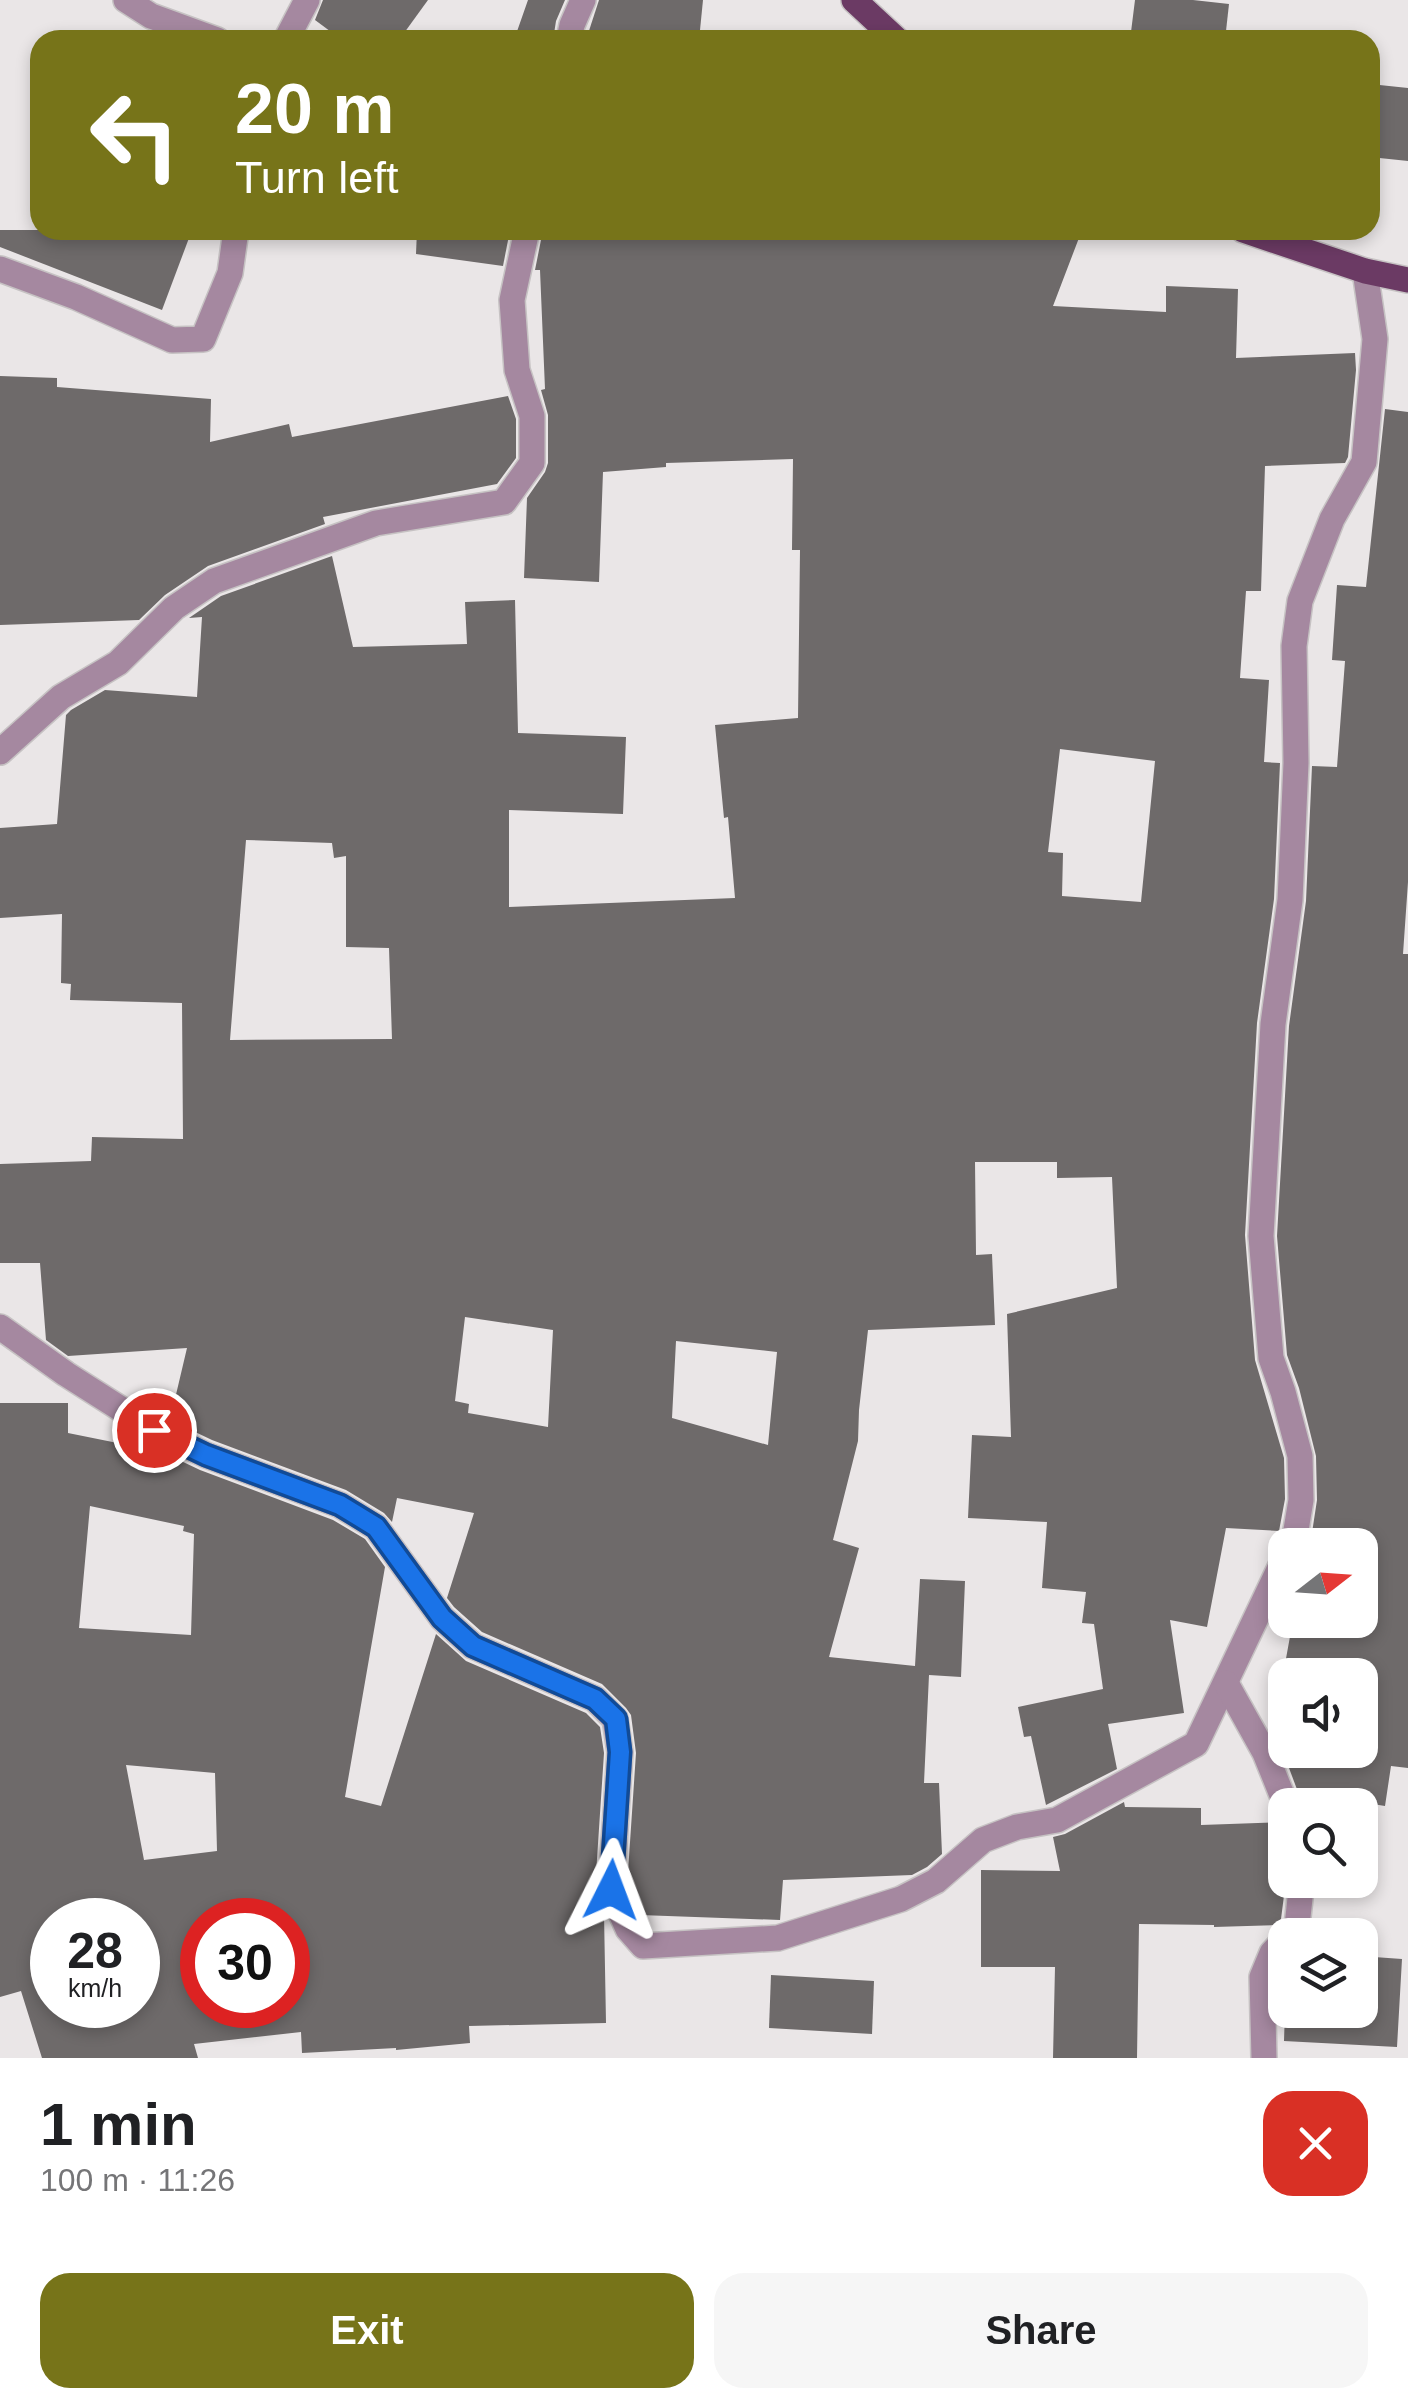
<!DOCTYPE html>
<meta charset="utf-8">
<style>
:root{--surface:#fff;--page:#f6f6f6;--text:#202124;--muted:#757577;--accent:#777419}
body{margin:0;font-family:Arial,sans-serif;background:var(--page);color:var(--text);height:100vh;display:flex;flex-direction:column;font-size:38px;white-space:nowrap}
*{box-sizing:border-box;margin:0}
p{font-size:32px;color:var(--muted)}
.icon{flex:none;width:55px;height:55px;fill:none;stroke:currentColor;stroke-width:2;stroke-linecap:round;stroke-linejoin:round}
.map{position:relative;height:2058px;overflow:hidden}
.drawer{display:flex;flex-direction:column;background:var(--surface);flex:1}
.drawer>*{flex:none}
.banner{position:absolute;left:30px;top:30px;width:1350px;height:210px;border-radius:30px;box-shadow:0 5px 15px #0003;background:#777419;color:#fff;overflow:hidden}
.needle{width:65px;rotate:73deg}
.fabs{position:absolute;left:1268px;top:1528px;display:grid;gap:20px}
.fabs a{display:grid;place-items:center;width:110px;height:110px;border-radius:20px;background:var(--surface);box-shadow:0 5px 15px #0003;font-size:50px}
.speed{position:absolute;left:30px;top:1898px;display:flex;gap:20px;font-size:50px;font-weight:700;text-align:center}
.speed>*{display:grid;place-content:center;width:130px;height:130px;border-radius:50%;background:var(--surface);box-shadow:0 5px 15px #0003;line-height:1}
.speed small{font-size:25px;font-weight:400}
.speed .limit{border:15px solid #d22;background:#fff;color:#111}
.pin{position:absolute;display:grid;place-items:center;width:85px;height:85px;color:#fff;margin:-42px;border:5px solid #fff;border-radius:50%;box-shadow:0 2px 10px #0007}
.me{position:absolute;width:110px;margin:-55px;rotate:3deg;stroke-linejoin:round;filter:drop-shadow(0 0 8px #0008)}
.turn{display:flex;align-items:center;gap:35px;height:210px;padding:0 40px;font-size:45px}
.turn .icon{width:130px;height:130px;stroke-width:2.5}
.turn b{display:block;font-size:70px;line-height:85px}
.round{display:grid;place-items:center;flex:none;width:105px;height:105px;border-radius:30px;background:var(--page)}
.summary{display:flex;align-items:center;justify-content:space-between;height:170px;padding:0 40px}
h1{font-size:60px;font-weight:700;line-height:75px}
.button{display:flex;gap:20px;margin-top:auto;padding:20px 40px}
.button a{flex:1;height:115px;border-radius:30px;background:var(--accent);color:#fff;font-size:40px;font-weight:700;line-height:115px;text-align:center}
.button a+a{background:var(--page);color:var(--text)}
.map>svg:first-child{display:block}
.building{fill:#6e6a6a;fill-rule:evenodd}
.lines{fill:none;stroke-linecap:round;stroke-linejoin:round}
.minor-casing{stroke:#c6c2c3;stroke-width:28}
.major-casing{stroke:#c6c2c3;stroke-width:28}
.minor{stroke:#a588a0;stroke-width:25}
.major{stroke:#6b3a64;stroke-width:25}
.route-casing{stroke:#114b97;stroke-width:25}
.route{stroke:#1a73e8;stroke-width:18}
</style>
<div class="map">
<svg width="1408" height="2058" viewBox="0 0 1408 2058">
<rect width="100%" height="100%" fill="#eae6e7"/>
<g class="building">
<polygon points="323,0 428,0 399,40 342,40 315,20"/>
<polygon points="528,0 565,0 556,21 553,40 514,40"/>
<polygon points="599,0 703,0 699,40 586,40"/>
<polygon points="1135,0 1193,0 1229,4 1225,40 1130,40"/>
<polygon points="1370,84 1408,88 1408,161 1370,157"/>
<polygon points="0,230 192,230 162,310 0,247"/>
<polygon points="417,230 510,230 503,266 416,254"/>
<path d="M543,230H1082L1053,306L1166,312V286L1238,289L1236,358L1355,353L1356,370L1348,457L1345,463L1265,466L1261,591H1246L1240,678L1269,680L1264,762L1280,763L1274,899L1257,1023L1245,1235L1255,1360L1284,1458L1285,1499L1279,1531L1226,1528L1207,1627L1170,1620L1184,1713L1108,1724L1117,1769L1046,1805L1031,1736L1024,1737L1018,1707L1103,1689L1094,1624L1082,1623L1086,1592L1042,1588L1047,1522L968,1518L972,1435L1011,1437L1007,1314L1117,1288L1112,1177L1057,1178V1162H975L976,1255L992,1254L995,1325L868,1330L859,1410L858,1441L833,1540L859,1548L829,1657L915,1666L920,1579L965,1581L961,1677L929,1675L924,1783H939L942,1854L927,1867L912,1875L783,1880L780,1920L640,1915L627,1887L636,1753L631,1715L626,1708L602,1684L482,1632L454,1607L447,1598L474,1513L397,1498L392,1522L384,1513L346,1490L212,1440L170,1420L187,1348L68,1356L46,1340L40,1263H0V1164L91,1161L92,1137L183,1139L182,1003L70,1000L71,984L61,983L62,914L0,918V828L57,824L66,715L71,710L105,690L197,697L202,617L189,618L221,596L332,556L353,647L467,644L465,602L515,600L518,733L626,737L623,814L509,810V907L735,898L728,817L724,818L715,725L798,718L800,550H792L793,459L666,463V467L603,472L599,582L524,578L527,498L545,472L548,463V415L541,390L545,389L540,270H535ZM1060,749L1155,761L1141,902L1062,896L1063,853L1048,852ZM246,840L332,843L334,858L346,856V947L389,948L392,1039L230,1040ZM465,1317L553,1330L548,1427L468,1413L469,1404L455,1401ZM676,1341L777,1352L768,1445L672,1418Z"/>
<polygon points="0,376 57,378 57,387 211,399 210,442 289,424 292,437 508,396 516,419 516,458 497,484 323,517 325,524 208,566 165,595 139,620 0,625"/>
<polygon points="1385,409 1408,412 1408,882 1403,954 1408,954 1408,1768 1391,1766 1385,1806 1298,1792 1286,1760 1287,1750 1360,1750 1360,1675 1346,1675 1285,1664 1293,1620 1360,1620 1360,1545 1347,1545 1347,1535 1312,1533 1317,1500 1316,1456 1299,1388 1287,1355 1277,1236 1289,1026 1306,901 1312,766 1337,767 1345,661 1332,660 1337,585 1366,587"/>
<path d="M0,1403H68V1433L162,1452L200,1470L333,1520L365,1539L385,1567L345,1797L381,1806L436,1634L466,1661L586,1713L600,1727L604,1753L595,1889L604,1914L606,2023L469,2026L470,2043L396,2050V2048L302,2053L301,2032L194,2044L198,2058H42L21,1991L0,1997ZM90,1506L184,1526L183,1531L194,1534L191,1635L79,1628ZM126,1765L215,1773L217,1851L144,1860ZM52,1920H138V2005H52ZM202,1920H288V2005H202Z"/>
<polygon points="1124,1802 1125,1807 1201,1808 1201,1825 1285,1822 1286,1880 1281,1919 1276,1925 1214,1927 1214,1925 1139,1924 1137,2058 1053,2058 1055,1967 981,1967 981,1870 1060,1871 1053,1837 1065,1834"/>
<polygon points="1360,1956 1402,1959 1397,2047 1284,2041 1285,2010 1360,2010"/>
<polygon points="771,1975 874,1981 872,2034 769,2028"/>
</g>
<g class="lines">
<g class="minor-casing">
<g id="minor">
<polyline points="126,0 151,16 217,40"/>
<polyline points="286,40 307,0"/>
<polyline points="569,40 572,25 583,0"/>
<polyline points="0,269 76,297 172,340 203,339 230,273 236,230"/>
<polyline points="0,752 61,697 118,663 174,608 214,581 376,523 504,502 532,463 532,416 517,370 512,300 527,230"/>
<polyline points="0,1327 66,1374 154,1430 206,1455 340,1505 376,1527 442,1618 473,1646 595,1699 615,1719 620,1752 611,1890 628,1929 643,1946 778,1938 901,1899 936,1881 983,1840 1017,1827 1057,1820 1196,1744 1285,1557"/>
<polyline points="1291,1545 1295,1536 1301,1500 1300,1456 1283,1392 1271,1358 1261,1236 1273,1024 1290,900 1296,763 1294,646 1300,601 1332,519 1364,462 1375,339 1365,271"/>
<polyline points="1226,1683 1265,1753 1286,1805"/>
<polyline points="1289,1935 1297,1926 1302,1880"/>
<polyline points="1264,2058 1262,1977 1272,1953 1285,1939"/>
</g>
</g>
<g class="major-casing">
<g id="major">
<polyline points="854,0 897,40"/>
<polyline points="1243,230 1365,271 1408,280"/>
</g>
</g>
<use href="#minor" class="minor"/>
<use href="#major" class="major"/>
</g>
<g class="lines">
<g class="route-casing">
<polyline id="route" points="154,1430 206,1455 340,1505 376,1527 442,1618 473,1646 595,1699 616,1719 620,1752 611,1890"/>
</g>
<use href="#route" class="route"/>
</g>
</svg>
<div class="fabs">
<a><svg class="needle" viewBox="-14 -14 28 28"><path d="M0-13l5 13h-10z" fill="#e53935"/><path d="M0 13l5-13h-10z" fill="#757577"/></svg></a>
<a><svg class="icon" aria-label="sound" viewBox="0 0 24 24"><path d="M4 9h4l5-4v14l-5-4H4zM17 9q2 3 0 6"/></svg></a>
<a><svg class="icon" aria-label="search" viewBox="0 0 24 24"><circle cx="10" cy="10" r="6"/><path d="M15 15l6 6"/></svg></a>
<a><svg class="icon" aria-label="layers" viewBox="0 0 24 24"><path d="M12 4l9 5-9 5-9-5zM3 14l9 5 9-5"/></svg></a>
</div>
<div class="speed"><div>28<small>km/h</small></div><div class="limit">30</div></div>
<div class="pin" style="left:154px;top:1430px;background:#d93025"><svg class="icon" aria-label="arrive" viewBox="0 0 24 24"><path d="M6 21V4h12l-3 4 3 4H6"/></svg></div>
<svg class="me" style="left:611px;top:1890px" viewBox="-20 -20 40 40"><path d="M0-17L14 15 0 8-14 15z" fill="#1a73e8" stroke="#fff" stroke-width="4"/></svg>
<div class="banner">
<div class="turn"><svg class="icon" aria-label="left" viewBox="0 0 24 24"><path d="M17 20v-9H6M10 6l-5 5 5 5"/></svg><div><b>20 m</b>Turn left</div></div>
</div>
</div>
<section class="drawer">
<div class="summary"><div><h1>1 min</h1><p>100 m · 11:26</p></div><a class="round" style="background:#d93025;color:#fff"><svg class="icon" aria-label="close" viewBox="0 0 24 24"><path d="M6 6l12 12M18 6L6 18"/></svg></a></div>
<div class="button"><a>Exit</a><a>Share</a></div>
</section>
